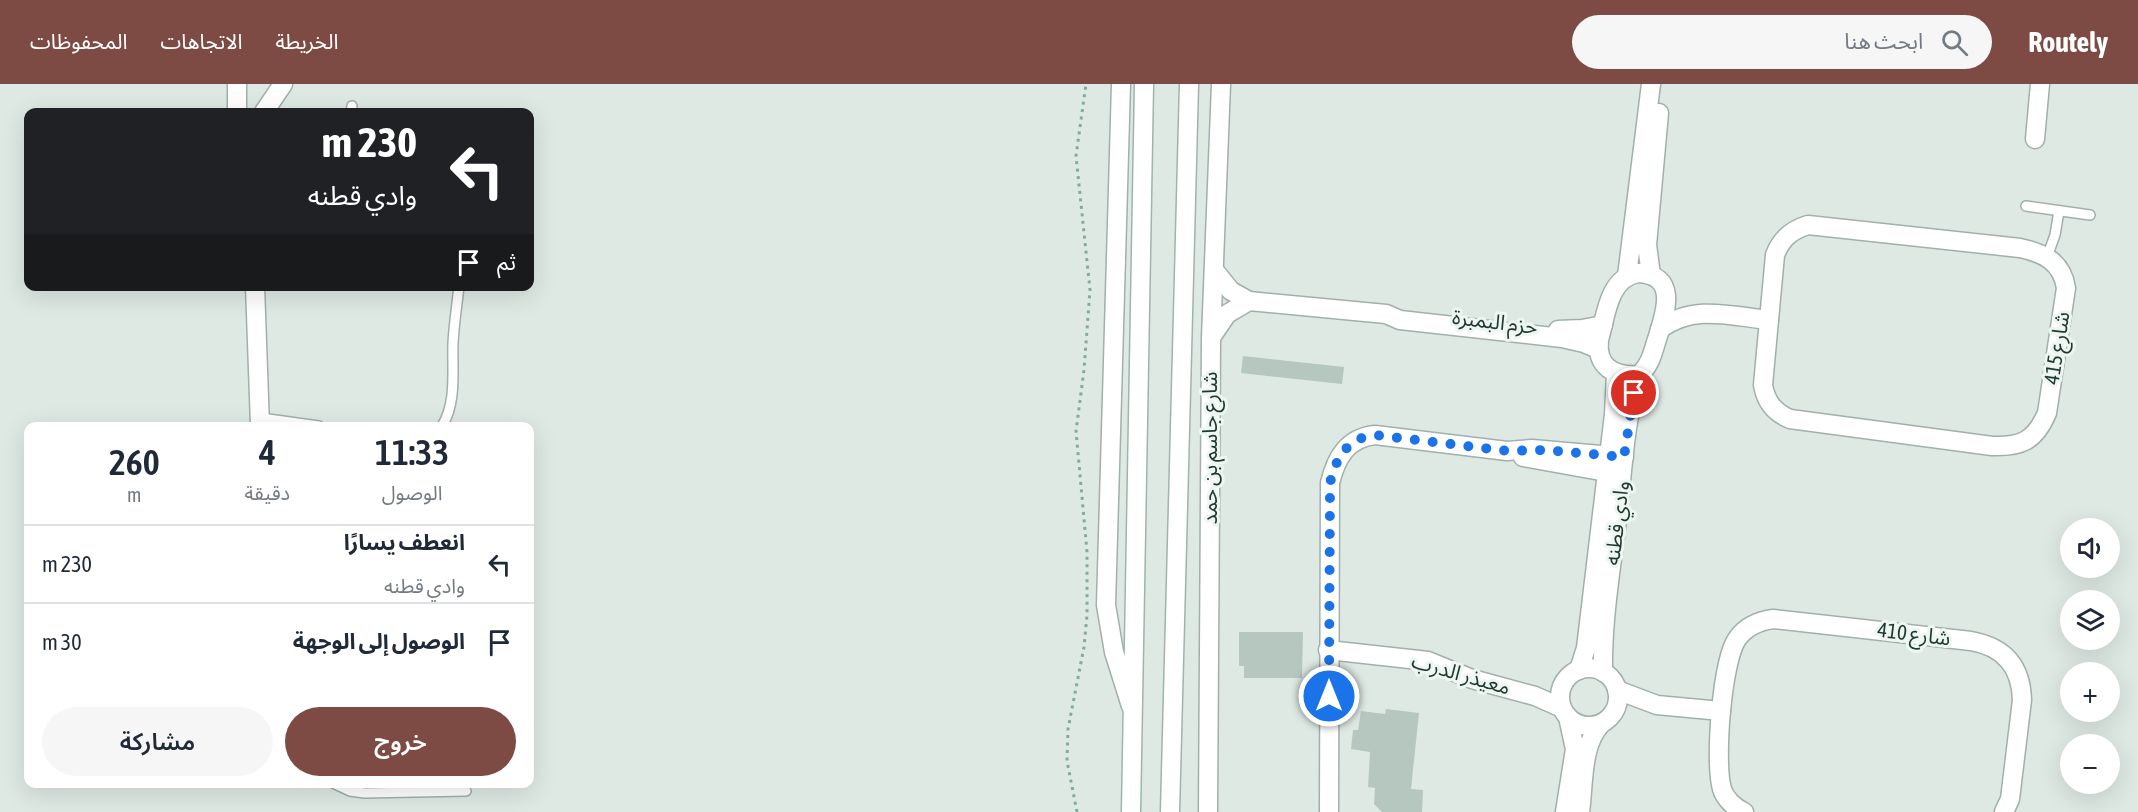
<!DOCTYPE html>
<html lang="ar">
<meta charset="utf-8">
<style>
:root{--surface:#fff;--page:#f6f6f7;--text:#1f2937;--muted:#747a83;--line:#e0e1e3;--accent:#7d4b44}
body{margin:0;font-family:"Asap Condensed","Noto Sans Arabic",sans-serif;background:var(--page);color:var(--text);direction:rtl;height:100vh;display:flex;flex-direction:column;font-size:22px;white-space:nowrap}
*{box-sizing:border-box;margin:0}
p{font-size:20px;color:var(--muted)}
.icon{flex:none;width:33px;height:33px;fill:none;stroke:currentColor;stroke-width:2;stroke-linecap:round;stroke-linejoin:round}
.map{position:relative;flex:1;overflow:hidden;direction:ltr}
.details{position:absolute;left:24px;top:338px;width:510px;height:366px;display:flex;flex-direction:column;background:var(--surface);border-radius:12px;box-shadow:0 6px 24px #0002;direction:rtl}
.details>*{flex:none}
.guide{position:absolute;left:24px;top:24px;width:510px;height:183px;border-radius:12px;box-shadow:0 6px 24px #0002;direction:rtl;background:#202124;color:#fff;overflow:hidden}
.fabs{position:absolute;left:2060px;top:434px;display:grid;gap:12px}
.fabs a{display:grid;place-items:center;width:60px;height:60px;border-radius:50%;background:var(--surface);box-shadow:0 6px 24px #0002;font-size:30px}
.pin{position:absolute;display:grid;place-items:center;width:51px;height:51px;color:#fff;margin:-26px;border:3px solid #fff;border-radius:50%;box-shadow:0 2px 6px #0007}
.me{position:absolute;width:66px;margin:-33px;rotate:0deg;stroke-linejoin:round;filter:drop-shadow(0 0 4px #0008)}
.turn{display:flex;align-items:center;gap:21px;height:126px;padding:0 18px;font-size:27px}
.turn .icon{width:78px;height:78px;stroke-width:2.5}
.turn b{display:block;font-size:42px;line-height:51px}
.then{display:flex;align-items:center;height:57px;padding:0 18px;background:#0003;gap:12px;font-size:22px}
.eta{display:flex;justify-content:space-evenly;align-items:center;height:102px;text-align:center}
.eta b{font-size:36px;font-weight:600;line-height:42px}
.cta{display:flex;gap:12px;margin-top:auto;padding:12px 18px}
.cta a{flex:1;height:69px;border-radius:36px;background:var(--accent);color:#fff;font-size:24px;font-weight:600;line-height:69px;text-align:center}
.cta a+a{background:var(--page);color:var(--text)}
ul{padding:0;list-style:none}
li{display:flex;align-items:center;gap:18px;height:78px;padding:0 18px;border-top:2px solid var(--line)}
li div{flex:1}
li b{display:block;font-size:22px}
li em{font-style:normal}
header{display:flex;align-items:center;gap:36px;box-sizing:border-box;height:84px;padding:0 30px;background:var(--accent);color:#fff}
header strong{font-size:28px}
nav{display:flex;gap:33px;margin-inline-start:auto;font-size:21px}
.search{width:420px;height:54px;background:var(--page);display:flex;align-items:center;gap:15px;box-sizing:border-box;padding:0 21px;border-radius:33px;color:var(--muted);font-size:22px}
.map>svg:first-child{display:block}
.building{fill:#b6c7bf}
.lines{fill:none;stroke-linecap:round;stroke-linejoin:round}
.lane-casing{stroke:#a1b0ab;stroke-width:12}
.street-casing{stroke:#a1b0ab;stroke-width:21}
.secondary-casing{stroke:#9db5ab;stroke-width:21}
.path{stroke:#7ead9d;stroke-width:3;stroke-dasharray:3 4.5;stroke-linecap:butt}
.lane{stroke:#fff;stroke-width:9}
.street{stroke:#fff;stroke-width:18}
.secondary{stroke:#fff;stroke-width:18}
.route{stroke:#1a73e8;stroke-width:10;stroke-dasharray:0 18}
.labels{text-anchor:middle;stroke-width:6;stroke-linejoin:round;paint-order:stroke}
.street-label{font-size:21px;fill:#1f3831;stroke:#eef6f2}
</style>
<header>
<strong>Routely</strong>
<div class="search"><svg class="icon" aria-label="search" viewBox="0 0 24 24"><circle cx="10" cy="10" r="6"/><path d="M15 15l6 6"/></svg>ابحث هنا</div>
<nav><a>الخريطة</a><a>الاتجاهات</a><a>المحفوظات</a></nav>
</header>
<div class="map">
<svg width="2138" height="728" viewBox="0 0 2138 728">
<rect width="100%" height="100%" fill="#dee9e4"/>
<g class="building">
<polygon points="1243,272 1344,283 1342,300 1241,289"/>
<polygon points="1239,548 1303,548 1302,594 1244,594 1244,582 1239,582"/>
<polygon points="1386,625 1419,629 1411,705 1423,706 1422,728 1382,728 1374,720 1375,704 1368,703 1370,668 1351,665 1353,646 1358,646 1361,627 1385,630"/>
</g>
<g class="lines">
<g class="lane-casing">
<g id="lane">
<polyline points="351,28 352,22"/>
<polyline points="2026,122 2090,131"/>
<polyline points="2047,173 2055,151 2059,127"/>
<polyline points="261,334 319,342"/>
<path d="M442,342C457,318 452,286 453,259C454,240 457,221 459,202"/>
<polyline points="333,699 350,707 365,709 466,707"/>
</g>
</g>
<g class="street-casing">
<g id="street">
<polyline points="1121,0 1106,521 1114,568 1131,622"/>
<polyline points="237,28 237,0"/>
<polyline points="264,28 283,0"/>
<polyline points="2035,55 2040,0"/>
<path d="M1808,141L2020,164C2044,169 2062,178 2066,204L2047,329C2035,357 2021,363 1992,362L1790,335C1774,328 1766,318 1763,301L1775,171C1781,155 1791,146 1808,141Z"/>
<polyline points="1214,186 1231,207 1249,217 1386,230 1400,236 1562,254 1584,259 1598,265"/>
<path d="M1638,189C1678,191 1666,227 1658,252C1653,267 1651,281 1639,291C1614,293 1596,283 1599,256C1606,232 1608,194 1638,189Z"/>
<polyline points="1651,191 1647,161 1659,29"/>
<polyline points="1627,192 1651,0"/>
<polyline points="255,202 260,342"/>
<path d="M1660,245C1694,220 1730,232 1769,236"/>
<polyline points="1558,246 1582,245 1603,241"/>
<polyline points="1212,252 1227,230 1249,217"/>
<polyline points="1523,373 1617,390"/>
<polyline points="1328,566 1428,577 1472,595 1535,612 1562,624"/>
<circle cx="1589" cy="613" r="29"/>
<polyline points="1579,586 1586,564 1614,330 1616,290"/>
<path d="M1603,588C1602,534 1612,481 1618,427C1623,382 1625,334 1639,291"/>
<polyline points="1617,606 1657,621 1721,627"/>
<polyline points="1208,728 1211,254 1221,0"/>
<path d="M1329,728L1330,399C1336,374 1347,354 1375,351L1507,367L1532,365L1624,373"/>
<polyline points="1565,728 1575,665 1568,633"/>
<path d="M1580,728C1584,700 1581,661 1601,640"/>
<path d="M1744,728C1735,724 1725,715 1722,705C1714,678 1722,577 1737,555C1746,542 1759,537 1773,535L1971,557C2004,563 2021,582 2022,616L2010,715L2004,728"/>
</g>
</g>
<g class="secondary-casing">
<g id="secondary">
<polyline points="1131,728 1144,0"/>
<polyline points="1170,728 1189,0"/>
</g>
</g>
<polyline class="path" points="1077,728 1067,677 1068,645 1084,563 1087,531 1087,468 1076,347 1084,286 1090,206 1076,72 1086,0"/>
<use href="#lane" class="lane"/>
<use href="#street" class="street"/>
<use href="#secondary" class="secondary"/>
</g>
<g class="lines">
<path class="route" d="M1329,612L1330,399C1336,374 1347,354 1375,351L1508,367L1545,366L1624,373L1634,309"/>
</g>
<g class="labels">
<g class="street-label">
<text transform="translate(1495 238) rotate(7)" y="7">حزم البمبرة</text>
<text transform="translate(2057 264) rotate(-81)" y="7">شارع 415</text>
<text transform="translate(1210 364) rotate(-90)" y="7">شارع جاسم بن حمد</text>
<text transform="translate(1617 439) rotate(-83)" y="7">وادي قطنه</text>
<text transform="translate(1914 550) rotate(7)" y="7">شارع 410</text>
<text transform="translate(1461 590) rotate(16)" y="7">معيذر الدرب</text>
</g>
</g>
</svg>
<div class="fabs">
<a><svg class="icon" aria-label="sound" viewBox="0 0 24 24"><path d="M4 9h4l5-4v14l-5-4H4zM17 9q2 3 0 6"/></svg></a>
<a><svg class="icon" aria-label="layers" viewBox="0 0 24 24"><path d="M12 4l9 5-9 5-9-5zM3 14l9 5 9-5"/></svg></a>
<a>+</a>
<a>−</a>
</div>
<div class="pin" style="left:1634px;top:309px;background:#d93025"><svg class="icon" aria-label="arrive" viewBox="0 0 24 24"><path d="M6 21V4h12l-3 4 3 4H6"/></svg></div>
<svg class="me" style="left:1329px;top:612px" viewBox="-20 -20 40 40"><circle r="17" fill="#1a73e8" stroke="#fff" stroke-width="3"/><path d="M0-11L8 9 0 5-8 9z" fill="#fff"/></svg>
<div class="guide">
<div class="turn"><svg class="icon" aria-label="left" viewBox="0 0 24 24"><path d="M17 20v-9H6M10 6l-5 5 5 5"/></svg><div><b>230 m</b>وادي قطنه</div></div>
<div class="then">ثم<svg class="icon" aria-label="arrive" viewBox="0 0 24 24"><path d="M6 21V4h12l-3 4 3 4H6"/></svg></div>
</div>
<section class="details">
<div class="eta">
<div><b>11:33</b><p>الوصول</p></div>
<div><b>4</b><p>دقيقة</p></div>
<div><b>260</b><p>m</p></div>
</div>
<ul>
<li><svg class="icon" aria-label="left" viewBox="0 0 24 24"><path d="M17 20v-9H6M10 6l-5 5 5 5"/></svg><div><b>انعطف يسارًا</b><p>وادي قطنه</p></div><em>230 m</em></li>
<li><svg class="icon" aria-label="arrive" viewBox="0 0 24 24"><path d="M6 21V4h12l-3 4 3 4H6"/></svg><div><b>الوصول إلى الوجهة</b></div><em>30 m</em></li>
</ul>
<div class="cta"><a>خروج</a><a>مشاركة</a></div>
</section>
</div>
